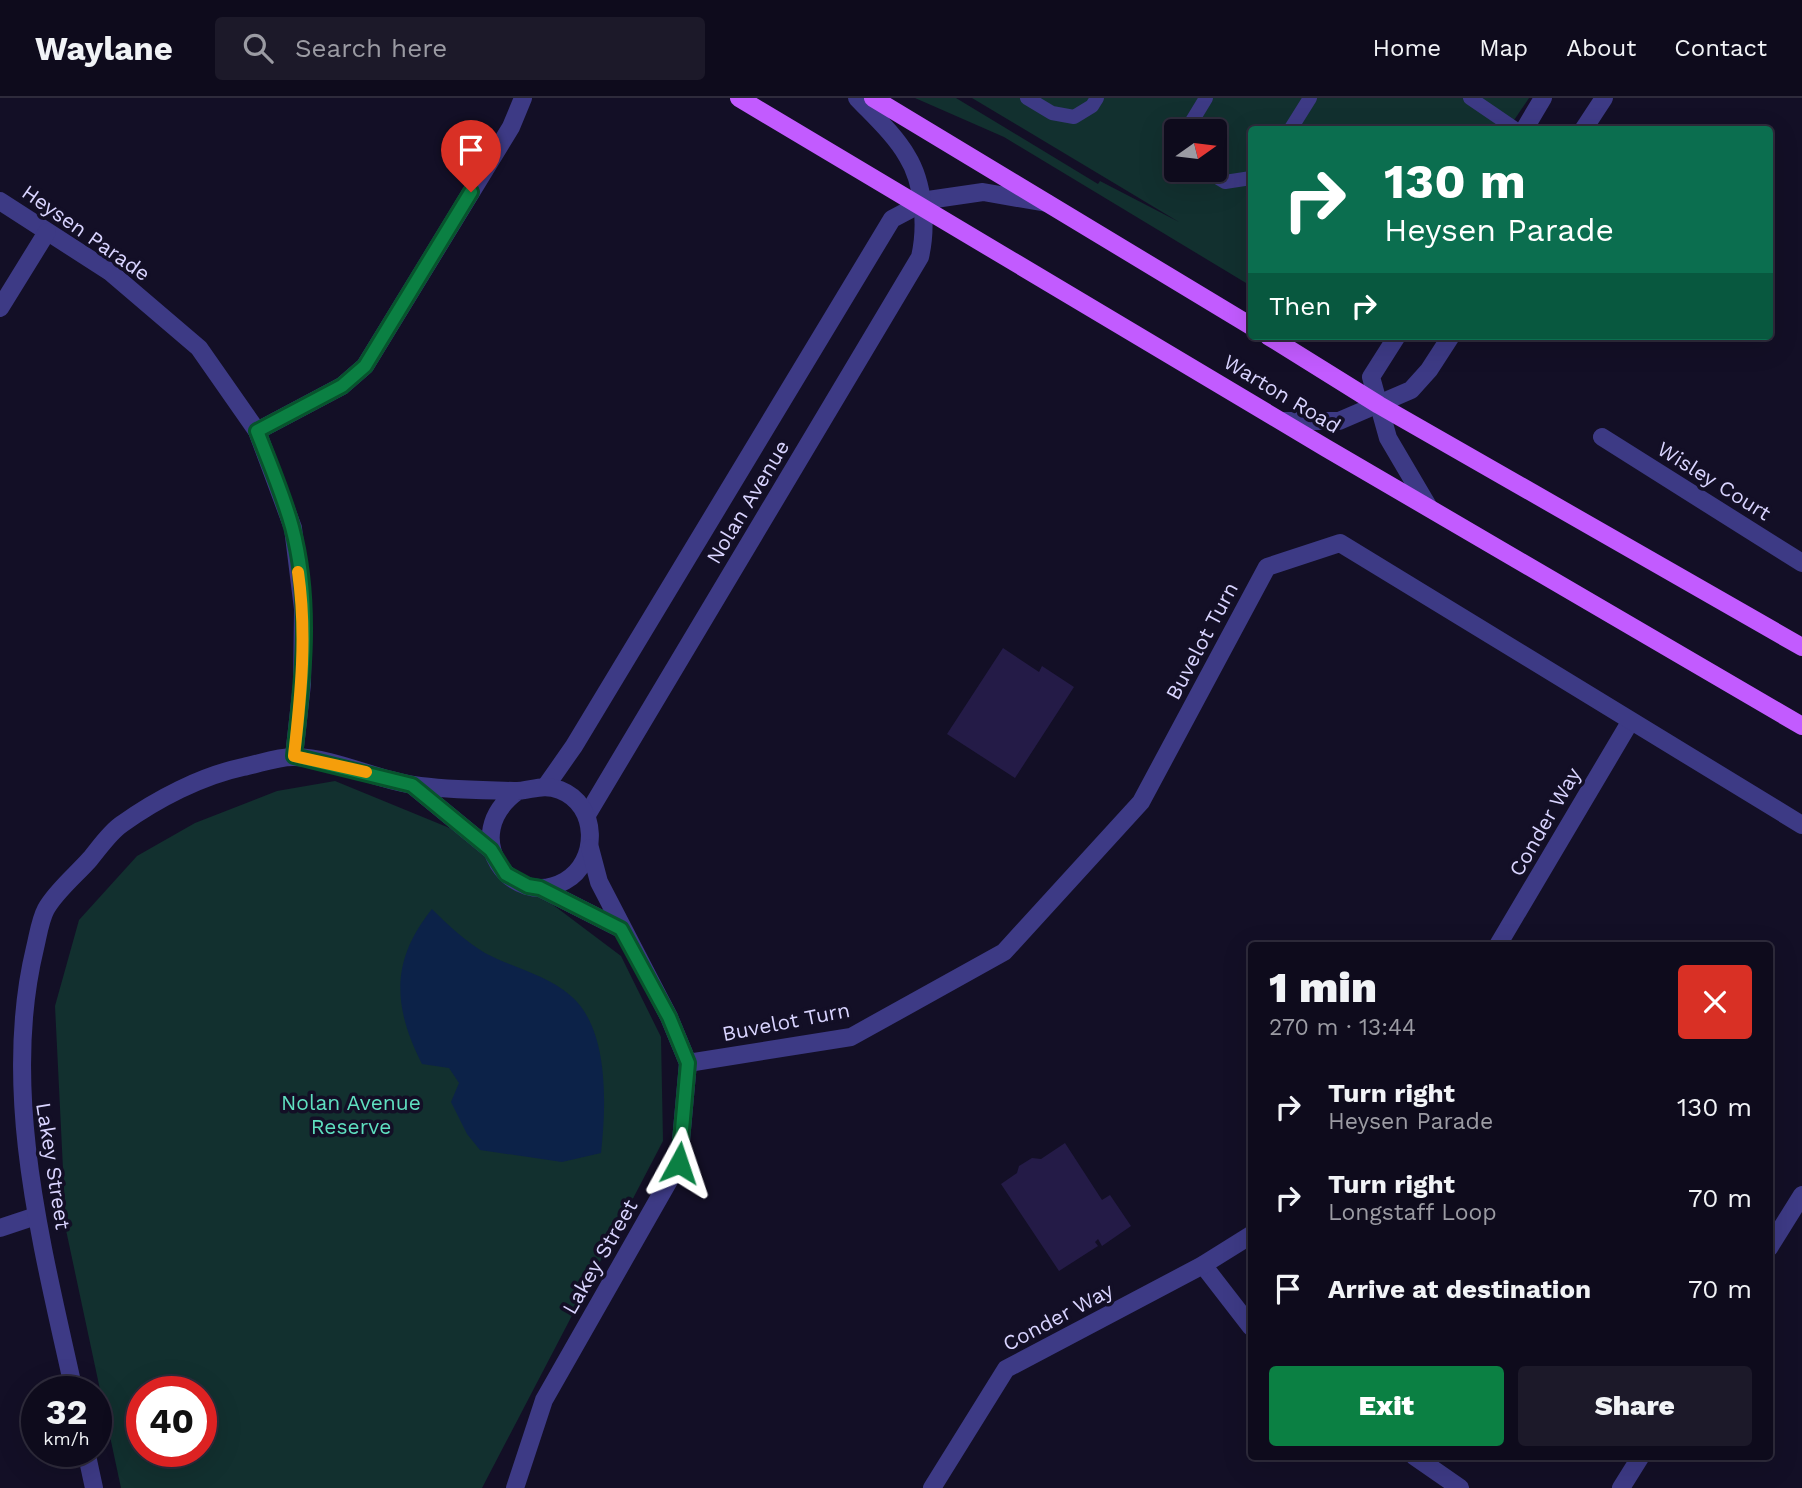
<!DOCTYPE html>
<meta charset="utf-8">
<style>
:root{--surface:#0e0b1c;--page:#1c1929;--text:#f1f3f6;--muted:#9b9ba3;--line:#2e2b3b;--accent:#0b8043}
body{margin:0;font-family:"Work Sans",sans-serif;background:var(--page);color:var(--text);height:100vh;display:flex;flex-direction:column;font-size:26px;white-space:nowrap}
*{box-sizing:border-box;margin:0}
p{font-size:23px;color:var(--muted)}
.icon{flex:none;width:38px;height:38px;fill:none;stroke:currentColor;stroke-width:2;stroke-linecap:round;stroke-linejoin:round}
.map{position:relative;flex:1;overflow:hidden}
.details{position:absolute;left:1248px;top:844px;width:525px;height:518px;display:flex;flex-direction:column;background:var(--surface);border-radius:7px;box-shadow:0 7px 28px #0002,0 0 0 2px var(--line)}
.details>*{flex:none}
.guide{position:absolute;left:1248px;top:28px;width:525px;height:214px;border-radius:7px;box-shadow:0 7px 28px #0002,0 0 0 2px var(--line);background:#0b6e4f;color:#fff;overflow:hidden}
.needle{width:46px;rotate:76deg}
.fabs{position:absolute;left:1164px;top:21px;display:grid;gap:14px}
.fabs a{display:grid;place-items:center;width:63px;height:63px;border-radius:7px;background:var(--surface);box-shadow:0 7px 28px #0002,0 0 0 2px var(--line);font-size:35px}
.speed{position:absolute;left:21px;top:1278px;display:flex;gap:14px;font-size:35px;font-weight:700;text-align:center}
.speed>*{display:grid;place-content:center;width:91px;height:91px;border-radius:50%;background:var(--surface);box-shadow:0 7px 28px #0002,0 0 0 2px var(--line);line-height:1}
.speed small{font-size:18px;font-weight:400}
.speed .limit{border:10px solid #d22;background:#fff;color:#111}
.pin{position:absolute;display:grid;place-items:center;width:60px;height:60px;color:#fff;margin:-72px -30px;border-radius:50% 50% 50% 0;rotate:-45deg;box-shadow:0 0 7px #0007}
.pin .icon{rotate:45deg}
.me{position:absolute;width:77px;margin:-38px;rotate:5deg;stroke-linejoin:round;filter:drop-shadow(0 0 5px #0008)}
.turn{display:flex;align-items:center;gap:24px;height:147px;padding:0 21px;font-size:32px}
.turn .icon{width:91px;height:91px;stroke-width:2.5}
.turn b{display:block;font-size:49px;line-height:60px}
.then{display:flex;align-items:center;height:66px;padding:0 21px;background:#0003;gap:14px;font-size:26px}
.round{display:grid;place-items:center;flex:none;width:74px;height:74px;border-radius:7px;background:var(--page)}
.overview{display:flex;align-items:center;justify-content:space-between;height:119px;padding:0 21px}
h1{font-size:42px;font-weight:800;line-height:52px}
.button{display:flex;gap:14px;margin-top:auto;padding:14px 21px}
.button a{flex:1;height:80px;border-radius:7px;background:var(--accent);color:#fff;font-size:28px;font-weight:800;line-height:80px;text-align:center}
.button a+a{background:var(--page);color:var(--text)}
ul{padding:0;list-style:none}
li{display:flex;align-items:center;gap:21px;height:91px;padding:0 21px}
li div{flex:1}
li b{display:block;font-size:26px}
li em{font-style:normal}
header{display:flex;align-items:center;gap:42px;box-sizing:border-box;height:98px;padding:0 35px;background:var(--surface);border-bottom:2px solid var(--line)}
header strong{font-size:33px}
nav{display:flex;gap:38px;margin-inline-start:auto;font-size:24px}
.search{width:490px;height:63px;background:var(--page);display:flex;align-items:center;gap:18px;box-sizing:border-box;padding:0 24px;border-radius:7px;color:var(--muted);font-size:26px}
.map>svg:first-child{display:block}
.green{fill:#12302f;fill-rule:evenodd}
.water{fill:#0c2248}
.building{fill:#241b47}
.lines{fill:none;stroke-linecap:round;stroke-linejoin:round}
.service{stroke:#3d3a85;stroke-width:14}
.minor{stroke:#3d3a85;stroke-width:18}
.tertiary{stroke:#3d3a85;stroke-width:18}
.primary{stroke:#c25bff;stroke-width:18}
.route-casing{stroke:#07532c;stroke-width:18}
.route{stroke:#0b8043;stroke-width:12}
.slow{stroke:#f59e0b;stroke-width:12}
.labels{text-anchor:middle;stroke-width:7;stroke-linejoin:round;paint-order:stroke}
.street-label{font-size:21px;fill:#d9d4ff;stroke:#130f26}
.park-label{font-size:21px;fill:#5fe0c0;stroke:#130f26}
</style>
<header>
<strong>Waylane</strong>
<div class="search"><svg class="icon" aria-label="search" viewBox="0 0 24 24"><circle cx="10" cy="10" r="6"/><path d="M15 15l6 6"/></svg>Search here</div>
<nav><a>Home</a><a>Map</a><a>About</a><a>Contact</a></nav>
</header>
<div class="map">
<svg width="1802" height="1390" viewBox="0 0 1802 1390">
<rect width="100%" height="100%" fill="#130f26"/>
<g class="green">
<path d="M915,0H956L1098,86L1100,83L1179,124L972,0H1529L1508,31L1251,32V188L1004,39ZM1176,33H1214V72H1176Z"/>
<path d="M335,683L452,731L621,858L661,939L663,1043L482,1390H121L66,1132L55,908L79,822L137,758L195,725L277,693ZM142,1293H201V1353H142Z"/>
</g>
<path class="water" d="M432,811C448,827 465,843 485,855C513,870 546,876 571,898C610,932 606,1009 601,1055L562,1064L480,1052L467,1036L451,1004L459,985L449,970L422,966C393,909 390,863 432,811Z"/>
<g class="building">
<polygon points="1003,550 1039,574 1042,568 1074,589 1015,680 947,636"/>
<polygon points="1065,1045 1102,1102 1110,1097 1131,1128 1102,1148 1098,1141 1095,1144 1098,1148 1059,1173 1001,1086 1017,1075 1019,1068 1032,1060 1041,1061"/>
</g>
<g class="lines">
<g class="service">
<polyline points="1027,0 1052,15 1074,19 1092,8 1097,0"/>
<polyline points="1470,0 1517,32"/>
<polyline points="1290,32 1310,0"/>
<polyline points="1186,33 1206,0"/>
<polyline points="1205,72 1225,84 1251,80"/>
</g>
<g class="minor">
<polyline points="0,103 110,174 199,250 257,333 293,430 303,511 302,586 294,658"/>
<polyline points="0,210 47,134"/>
<polyline points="257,333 342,288 365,268 511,29 523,0"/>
<polyline points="1602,339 1802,465"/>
<polyline points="546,688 574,648 892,121 928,102 983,94 1047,105"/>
<path d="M587,717L920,159C927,129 924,85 907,58C895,37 874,18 857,0"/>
<polyline points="1498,847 1630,624"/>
<polyline points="688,965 851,939 1004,854 1141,704 1267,469 1340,445 1802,727"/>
<polyline points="0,1130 36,1118"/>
<polyline points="1769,1150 1802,1097"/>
<polyline points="1203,1167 1251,1229"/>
<polyline points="1414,1358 1460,1390"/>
<polyline points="932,1390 1006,1271 1203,1167 1251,1137"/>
<polyline points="1621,1390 1641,1358"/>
</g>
<g class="tertiary">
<polyline points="1524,32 1543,0"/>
<polyline points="1583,32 1604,0"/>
<polyline points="1397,238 1371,279 1388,340 1428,408"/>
<polyline points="1284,323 1339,323 1411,292 1429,272 1451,238"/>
<polyline points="412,687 491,752"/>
<polyline points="540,790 621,831"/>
<path d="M74,1293C43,1151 0,994 35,850C38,838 40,822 46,811C56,793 77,776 90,761C100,749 110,734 122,726C157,701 201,678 243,669C259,666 279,658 295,659C335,660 374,681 413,687C445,692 481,692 514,693C531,693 542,685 560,692C599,707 599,764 565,783C512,813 456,737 518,693"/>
<polyline points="86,1353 94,1390"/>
<polyline points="515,1390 544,1302 679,1065 688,965 669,919 599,784 590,750"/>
</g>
<g class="primary">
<polyline points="739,0 1326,350 1802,628"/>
<polyline points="873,0 1251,228"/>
<polyline points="1268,238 1379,307 1802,549"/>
</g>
</g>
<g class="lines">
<g class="route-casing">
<path id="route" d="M471,94L365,268L342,288L257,333C269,364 283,396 292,429C312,503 303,583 294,658L412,687L491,752L506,776L528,788L540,790L621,831L669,919L688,965L679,1065"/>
</g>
<use href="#route" class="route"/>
<path class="slow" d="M298,474C307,536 301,596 294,658L366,674"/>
</g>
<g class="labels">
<g class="street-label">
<text transform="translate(86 135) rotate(35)" y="7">Heysen Parade</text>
<text transform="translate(1282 296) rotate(31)" y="7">Warton Road</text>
<text transform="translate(1714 383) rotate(32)" y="7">Wisley Court</text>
<text transform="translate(748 404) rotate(-59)" y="7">Nolan Avenue</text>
<text transform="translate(1202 543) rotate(-62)" y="7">Buvelot Turn</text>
<text transform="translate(1545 724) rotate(-60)" y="7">Conder Way</text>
<text transform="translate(786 924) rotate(-11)" y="7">Buvelot Turn</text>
<text transform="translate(53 1068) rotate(81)" y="7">Lakey Street</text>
<text transform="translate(600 1159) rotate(-60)" y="7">Lakey Street</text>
<text transform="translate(1058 1219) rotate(-28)" y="7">Conder Way</text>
</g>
<g class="park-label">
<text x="351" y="1012">Nolan Avenue<tspan x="351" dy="24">Reserve</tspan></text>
</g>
</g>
</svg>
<div class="fabs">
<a><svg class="needle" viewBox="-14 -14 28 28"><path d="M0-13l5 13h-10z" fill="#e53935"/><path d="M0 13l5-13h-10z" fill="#9b9ba3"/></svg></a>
</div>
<div class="speed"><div>32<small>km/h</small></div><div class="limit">40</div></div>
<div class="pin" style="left:471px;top:94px;background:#d93025"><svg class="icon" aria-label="arrive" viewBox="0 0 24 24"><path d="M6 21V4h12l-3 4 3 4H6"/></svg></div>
<svg class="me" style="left:679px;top:1065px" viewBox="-20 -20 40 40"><path d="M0-17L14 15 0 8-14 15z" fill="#0b8043" stroke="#fff" stroke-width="4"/></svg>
<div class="guide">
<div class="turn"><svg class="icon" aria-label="right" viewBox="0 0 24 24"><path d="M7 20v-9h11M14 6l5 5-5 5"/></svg><div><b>130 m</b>Heysen Parade</div></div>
<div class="then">Then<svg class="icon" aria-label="right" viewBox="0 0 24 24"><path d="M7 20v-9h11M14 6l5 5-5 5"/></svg></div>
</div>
<section class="details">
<div class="overview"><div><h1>1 min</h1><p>270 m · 13:44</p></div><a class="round" style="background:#d93025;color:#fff"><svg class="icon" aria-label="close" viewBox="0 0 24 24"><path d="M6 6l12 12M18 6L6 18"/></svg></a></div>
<ul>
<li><svg class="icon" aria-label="right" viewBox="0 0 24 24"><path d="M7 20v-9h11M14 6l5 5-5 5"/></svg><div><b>Turn right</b><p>Heysen Parade</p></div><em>130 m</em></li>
<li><svg class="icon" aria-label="right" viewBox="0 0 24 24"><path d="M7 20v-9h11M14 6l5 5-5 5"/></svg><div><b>Turn right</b><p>Longstaff Loop</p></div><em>70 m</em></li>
<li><svg class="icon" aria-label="arrive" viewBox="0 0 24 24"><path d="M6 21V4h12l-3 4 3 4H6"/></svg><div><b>Arrive at destination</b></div><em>70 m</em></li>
</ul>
<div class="button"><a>Exit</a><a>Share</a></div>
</section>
</div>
